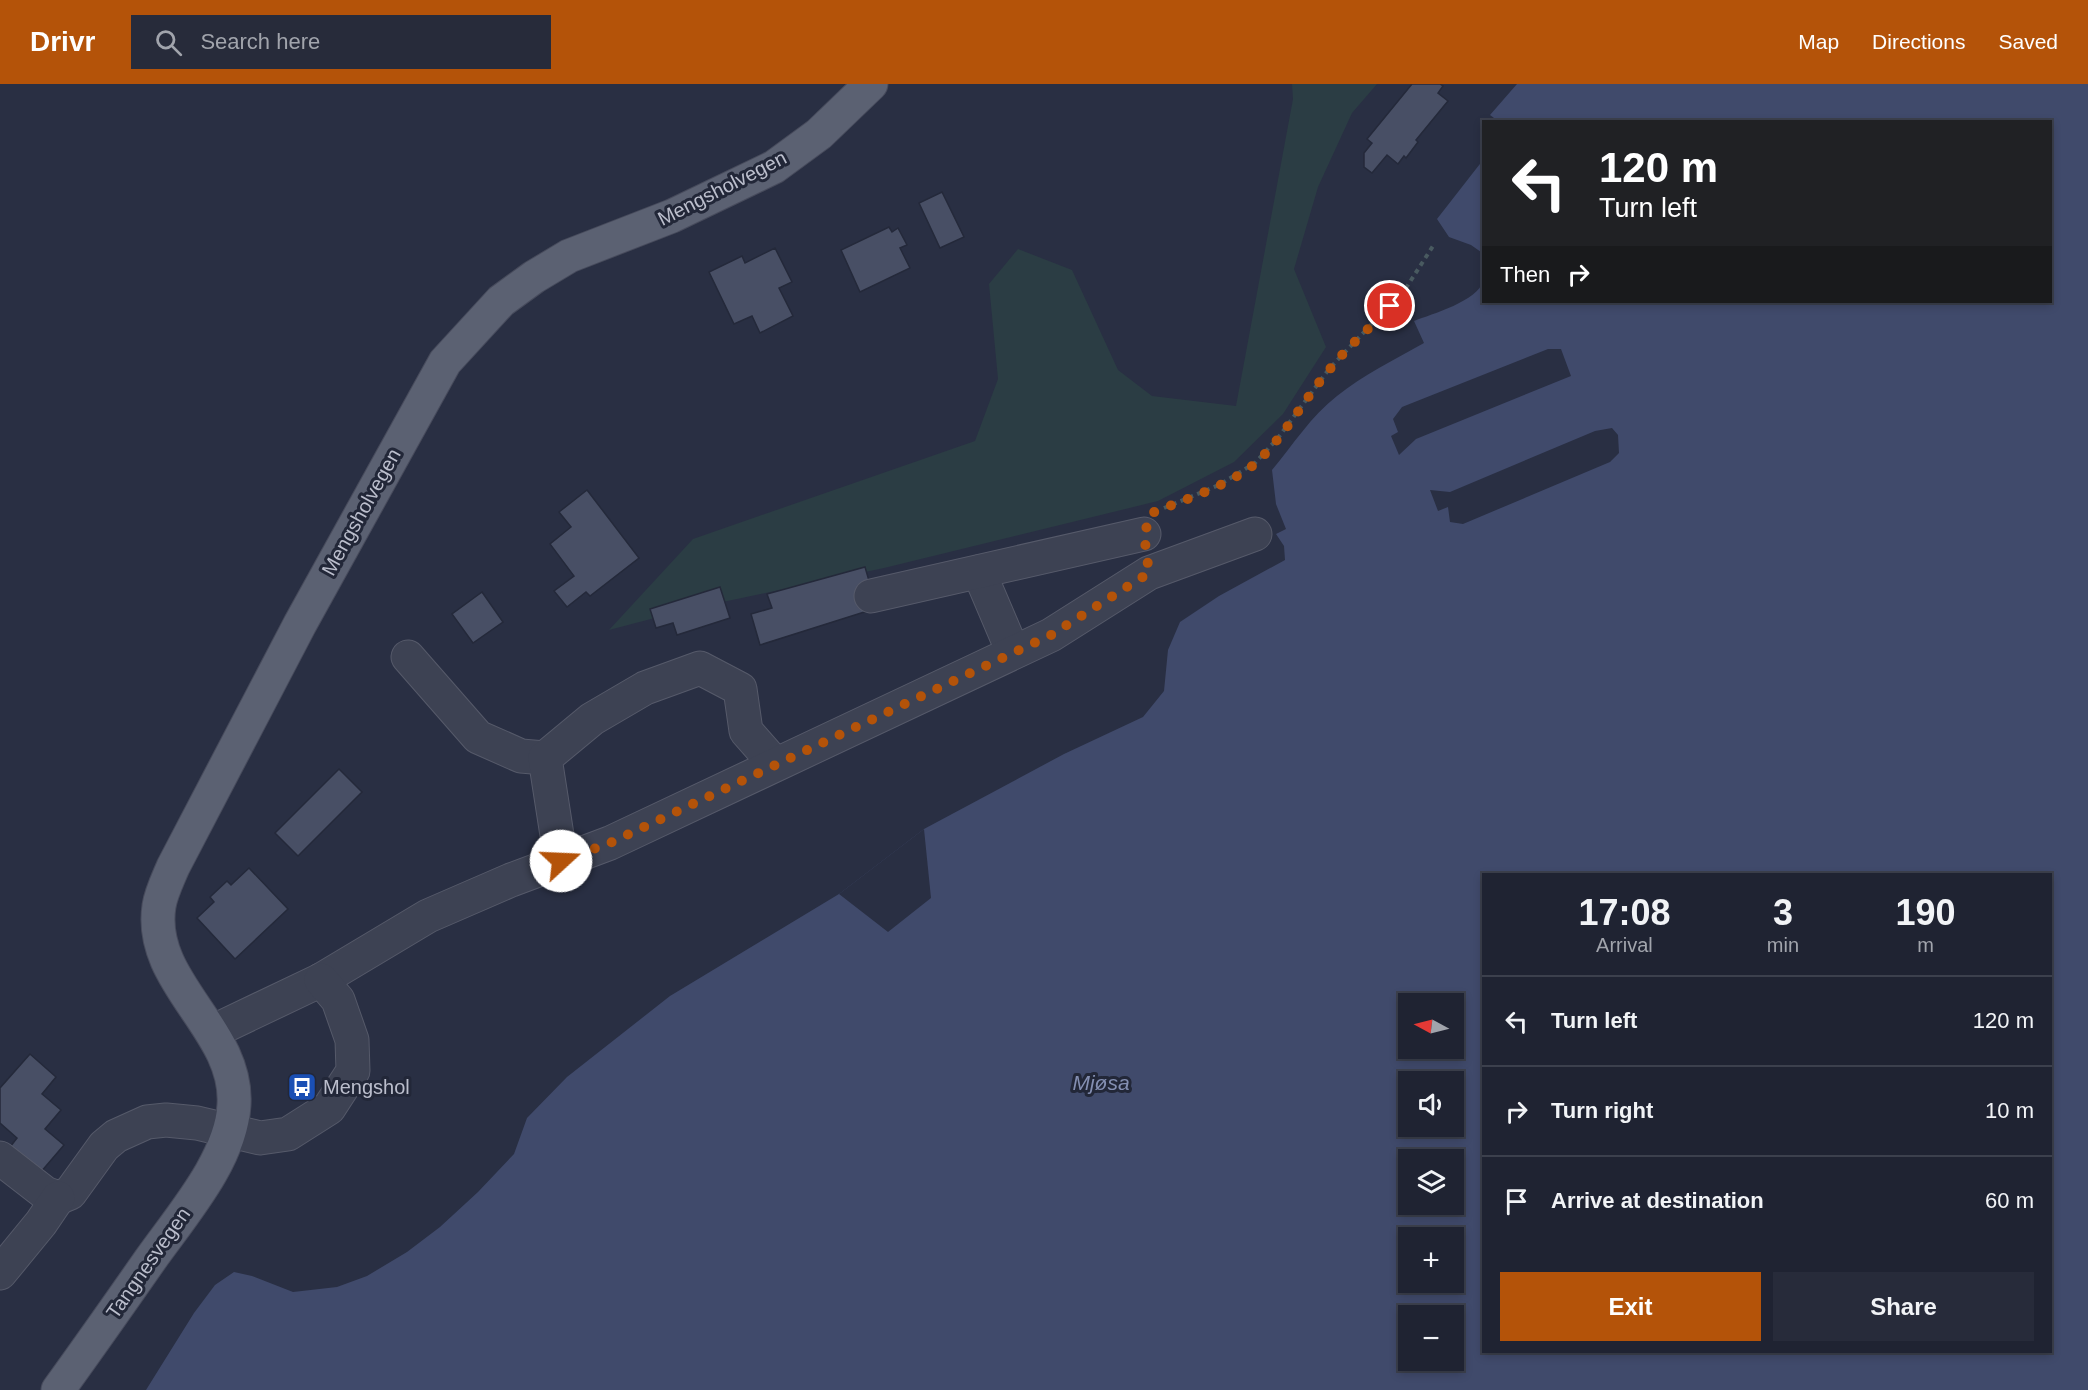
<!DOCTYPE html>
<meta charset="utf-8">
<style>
:root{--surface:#1f2332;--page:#272b3a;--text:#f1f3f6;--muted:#a1a4ac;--line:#3c404d;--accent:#b45309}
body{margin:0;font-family:Helvetica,sans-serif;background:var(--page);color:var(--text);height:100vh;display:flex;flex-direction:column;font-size:22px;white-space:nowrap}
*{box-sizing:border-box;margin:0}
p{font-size:20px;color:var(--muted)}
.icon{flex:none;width:33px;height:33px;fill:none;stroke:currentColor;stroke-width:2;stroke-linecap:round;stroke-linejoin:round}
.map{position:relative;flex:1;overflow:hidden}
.panel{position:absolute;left:1482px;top:789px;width:570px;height:480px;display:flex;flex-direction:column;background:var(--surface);border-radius:0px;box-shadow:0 3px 9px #0003,0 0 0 2px var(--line)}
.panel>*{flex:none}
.banner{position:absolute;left:1482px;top:36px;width:570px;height:183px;border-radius:0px;box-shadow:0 3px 9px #0003,0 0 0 2px var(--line);background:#202124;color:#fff;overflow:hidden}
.needle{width:39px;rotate:277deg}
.fabs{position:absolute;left:1398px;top:909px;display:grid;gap:12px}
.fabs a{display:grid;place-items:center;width:66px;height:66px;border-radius:0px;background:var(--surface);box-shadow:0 3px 9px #0003,0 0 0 2px var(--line);font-size:30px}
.pin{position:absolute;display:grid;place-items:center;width:51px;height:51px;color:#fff;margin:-26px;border:3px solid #fff;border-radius:50%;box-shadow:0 2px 6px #0007}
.me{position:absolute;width:66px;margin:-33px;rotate:70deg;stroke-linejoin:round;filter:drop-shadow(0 0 4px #0008)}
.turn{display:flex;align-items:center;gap:21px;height:126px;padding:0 18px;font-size:27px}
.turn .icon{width:78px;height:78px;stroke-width:2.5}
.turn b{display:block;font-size:42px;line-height:51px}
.then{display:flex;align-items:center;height:57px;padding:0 18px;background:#0003;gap:12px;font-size:22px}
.eta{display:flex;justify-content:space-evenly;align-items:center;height:102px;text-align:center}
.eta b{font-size:36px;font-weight:700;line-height:42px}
.button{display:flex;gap:12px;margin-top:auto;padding:12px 18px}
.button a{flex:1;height:69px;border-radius:0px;background:var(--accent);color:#fff;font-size:24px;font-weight:700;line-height:69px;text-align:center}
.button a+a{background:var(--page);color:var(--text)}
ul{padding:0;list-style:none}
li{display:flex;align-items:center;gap:18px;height:90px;padding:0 18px;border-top:2px solid var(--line)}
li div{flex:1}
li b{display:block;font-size:22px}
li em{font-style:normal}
header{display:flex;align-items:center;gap:36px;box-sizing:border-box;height:84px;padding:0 30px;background:var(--accent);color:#fff}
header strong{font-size:28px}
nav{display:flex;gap:33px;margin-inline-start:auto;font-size:21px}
.search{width:420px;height:54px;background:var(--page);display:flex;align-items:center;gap:15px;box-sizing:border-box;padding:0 21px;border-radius:0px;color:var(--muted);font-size:22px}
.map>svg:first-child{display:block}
.green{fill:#2b3d44}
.water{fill:#404a6b;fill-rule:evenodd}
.pier{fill:#292f43}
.building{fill:#484f65;stroke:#24293a;stroke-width:1.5}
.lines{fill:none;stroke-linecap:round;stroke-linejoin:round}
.minor-casing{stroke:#565a6a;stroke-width:35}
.major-casing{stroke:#474b5c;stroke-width:35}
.path{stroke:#495a60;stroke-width:4;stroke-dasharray:4.5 4.5;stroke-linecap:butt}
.minor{stroke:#3d4253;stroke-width:33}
.major{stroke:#5b6172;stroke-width:33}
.route{stroke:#b45309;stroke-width:10;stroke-dasharray:0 18}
.labels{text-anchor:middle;stroke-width:6;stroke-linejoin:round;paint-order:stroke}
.street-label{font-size:20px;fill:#bbbecc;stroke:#222738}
.poi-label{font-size:20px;fill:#bbbecc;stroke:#222738;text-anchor:start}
.water-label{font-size:21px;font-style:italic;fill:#848fb2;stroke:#222738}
</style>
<header>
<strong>Drivr</strong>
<div class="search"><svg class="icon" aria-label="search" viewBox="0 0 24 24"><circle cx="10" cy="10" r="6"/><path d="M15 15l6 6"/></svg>Search here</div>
<nav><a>Map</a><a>Directions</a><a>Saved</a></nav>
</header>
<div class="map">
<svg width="2088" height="1306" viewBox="0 0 2088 1306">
<rect width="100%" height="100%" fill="#292f43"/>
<polygon class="green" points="1292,0 1377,0 1352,29 1318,103 1294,185 1326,263 1283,330 1234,378 1158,417 884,484 685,526 609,546 693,455 975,357 998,295 989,200 1018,165 1072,186 1118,286 1152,312 1236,322 1293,15"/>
<g class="water">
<path d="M1517,0H2088V1306H146L194,1229L215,1201L234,1188L252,1192L293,1208L337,1203L367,1192L407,1168L440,1143L478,1108L514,1070L527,1034L567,993L670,912L839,810L924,745L1064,670L1143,633L1164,607L1168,566L1180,538L1219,512L1285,476L1284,462L1276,450L1286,445L1276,420L1272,386C1293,361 1311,332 1337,312C1363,291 1394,276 1424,259L1414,237C1432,230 1478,217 1483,197L1484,218H2050V38L1498,37L1490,31ZM1484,790H2050V1268H1484ZM1408,920H1454V964H1408ZM1408,998H1454V1042H1408ZM1408,1076H1454V1120H1408ZM1408,1154H1454V1198H1408ZM1408,1232H1454V1276H1408Z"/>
<polygon points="1483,76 1484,76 1483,177 1481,168 1471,161 1449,153 1437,135"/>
</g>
<g class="pier">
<polygon points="1548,265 1561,265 1571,292 1416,355 1399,371 1391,352 1398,348 1393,335 1402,323"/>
<polygon points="1612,344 1618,351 1619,369 1610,378 1463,440 1450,438 1448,423 1438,427 1430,406 1450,408 1595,347"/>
<polygon points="924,745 931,814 888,848 839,810"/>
</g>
<g class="building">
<polygon points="1412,0 1440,0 1443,2 1438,9 1448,17 1416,56 1418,58 1406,74 1404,72 1398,80 1387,71 1372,89 1364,83 1364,69 1372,59 1367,55"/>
<polygon points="942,108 964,153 940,164 919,119"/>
<polygon points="889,143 892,148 898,144 907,161 900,164 910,184 860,208 841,166"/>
<polygon points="775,164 792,198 779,204 793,232 760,249 752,232 734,240 709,188 742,172 745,179"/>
<polygon points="587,406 639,474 590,512 586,508 567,523 554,507 574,492 550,460 571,443 559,428"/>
<polygon points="865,483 877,524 760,561 751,530 772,524 767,510"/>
<polygon points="720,503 730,534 677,551 673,539 656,544 650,525"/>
<polygon points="482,508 503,538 473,559 452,530"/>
<polygon points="339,685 362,708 298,772 275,749"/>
<polygon points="249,784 288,825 235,875 197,834 214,818 210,813 227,797 231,801"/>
<polygon points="30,970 56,993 42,1010 61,1026 45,1045 64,1061 40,1089 10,1063 17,1054 0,1039 0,1004"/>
</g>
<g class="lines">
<g class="minor-casing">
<g id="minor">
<polyline points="979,488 1013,568"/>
<polyline points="871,512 1144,450"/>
<polyline points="408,573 478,653 521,672 545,674"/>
<polyline points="561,777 545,674 592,635 645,604 700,584 740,605 746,647 775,680"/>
<polyline points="212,948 321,896 428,832 511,796 610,759 1051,551 1149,489 1255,450"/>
<polyline points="0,1074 45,1109 58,1114 70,1109 104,1062 116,1052 147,1038 166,1036 197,1039 260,1054 288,1050 329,1024 353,987 352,956 338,916 321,896"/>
<polyline points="0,1189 41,1139 58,1114"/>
</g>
</g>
<g class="major-casing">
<path id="major" d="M58,1306C89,1263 120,1219 150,1176C181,1132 231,1076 234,1021C239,945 147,899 159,822C161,809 168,795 173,783L300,540L445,278L501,217L534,193L569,172L672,132L774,83L819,50L871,0"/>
</g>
<polyline class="path" points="1164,424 1219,401 1255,379 1278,354 1329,285 1406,204 1433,162"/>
<use href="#minor" class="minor"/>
<use href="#major" class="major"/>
</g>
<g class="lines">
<path class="route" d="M561,777L610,759L1051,551L1149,489L1144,450L1152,429C1184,416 1230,401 1256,379C1284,353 1305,314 1330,285C1348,262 1371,244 1390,222"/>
</g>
<defs>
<g id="bus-square" transform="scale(1.5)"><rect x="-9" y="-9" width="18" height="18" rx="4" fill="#1a4fb4" stroke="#222738"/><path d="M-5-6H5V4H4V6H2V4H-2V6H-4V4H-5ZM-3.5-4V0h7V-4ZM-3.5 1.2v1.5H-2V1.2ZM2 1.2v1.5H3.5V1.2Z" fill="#fff"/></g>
</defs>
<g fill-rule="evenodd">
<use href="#bus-square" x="302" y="1003"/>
</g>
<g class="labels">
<g class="street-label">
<text transform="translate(722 104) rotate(-27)" y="7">Mengsholvegen</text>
<text transform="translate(361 428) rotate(-61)" y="7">Mengsholvegen</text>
<text transform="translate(148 1179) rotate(-55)" y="7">Tangnesvegen</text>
</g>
<g class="poi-label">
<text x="323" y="1010">Mengshol</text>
</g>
<g class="water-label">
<text x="1101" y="1006">Mjøsa</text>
</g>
</g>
</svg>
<div class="fabs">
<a><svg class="needle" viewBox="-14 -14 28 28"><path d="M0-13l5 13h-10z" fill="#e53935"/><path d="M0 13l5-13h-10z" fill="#a1a4ac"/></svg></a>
<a><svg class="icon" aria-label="sound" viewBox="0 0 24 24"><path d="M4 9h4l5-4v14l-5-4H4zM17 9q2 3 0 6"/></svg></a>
<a><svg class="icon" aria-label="layers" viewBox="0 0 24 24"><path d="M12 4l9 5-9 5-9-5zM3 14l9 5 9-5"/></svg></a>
<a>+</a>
<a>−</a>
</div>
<div class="pin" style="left:1390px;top:222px;background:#d93025"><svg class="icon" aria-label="arrive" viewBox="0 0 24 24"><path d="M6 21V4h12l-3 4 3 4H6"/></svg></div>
<svg class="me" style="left:561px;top:777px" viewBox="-20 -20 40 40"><circle r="19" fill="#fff"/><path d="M0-13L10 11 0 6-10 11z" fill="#b45309"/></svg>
<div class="banner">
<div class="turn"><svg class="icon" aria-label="left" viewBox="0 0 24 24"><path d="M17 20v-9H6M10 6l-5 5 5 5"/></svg><div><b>120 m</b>Turn left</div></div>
<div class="then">Then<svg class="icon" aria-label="right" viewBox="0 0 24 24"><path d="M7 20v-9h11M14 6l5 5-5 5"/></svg></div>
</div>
<section class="panel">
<div class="eta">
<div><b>17:08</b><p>Arrival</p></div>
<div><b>3</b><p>min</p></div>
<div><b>190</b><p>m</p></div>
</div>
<ul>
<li><svg class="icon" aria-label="left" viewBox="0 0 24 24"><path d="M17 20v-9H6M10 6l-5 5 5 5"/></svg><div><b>Turn left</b></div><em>120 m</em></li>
<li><svg class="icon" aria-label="right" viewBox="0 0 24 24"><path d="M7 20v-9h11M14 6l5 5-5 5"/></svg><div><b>Turn right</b></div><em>10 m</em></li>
<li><svg class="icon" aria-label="arrive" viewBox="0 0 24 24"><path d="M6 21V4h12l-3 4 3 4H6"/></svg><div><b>Arrive at destination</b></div><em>60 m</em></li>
</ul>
<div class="button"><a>Exit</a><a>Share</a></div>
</section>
</div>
